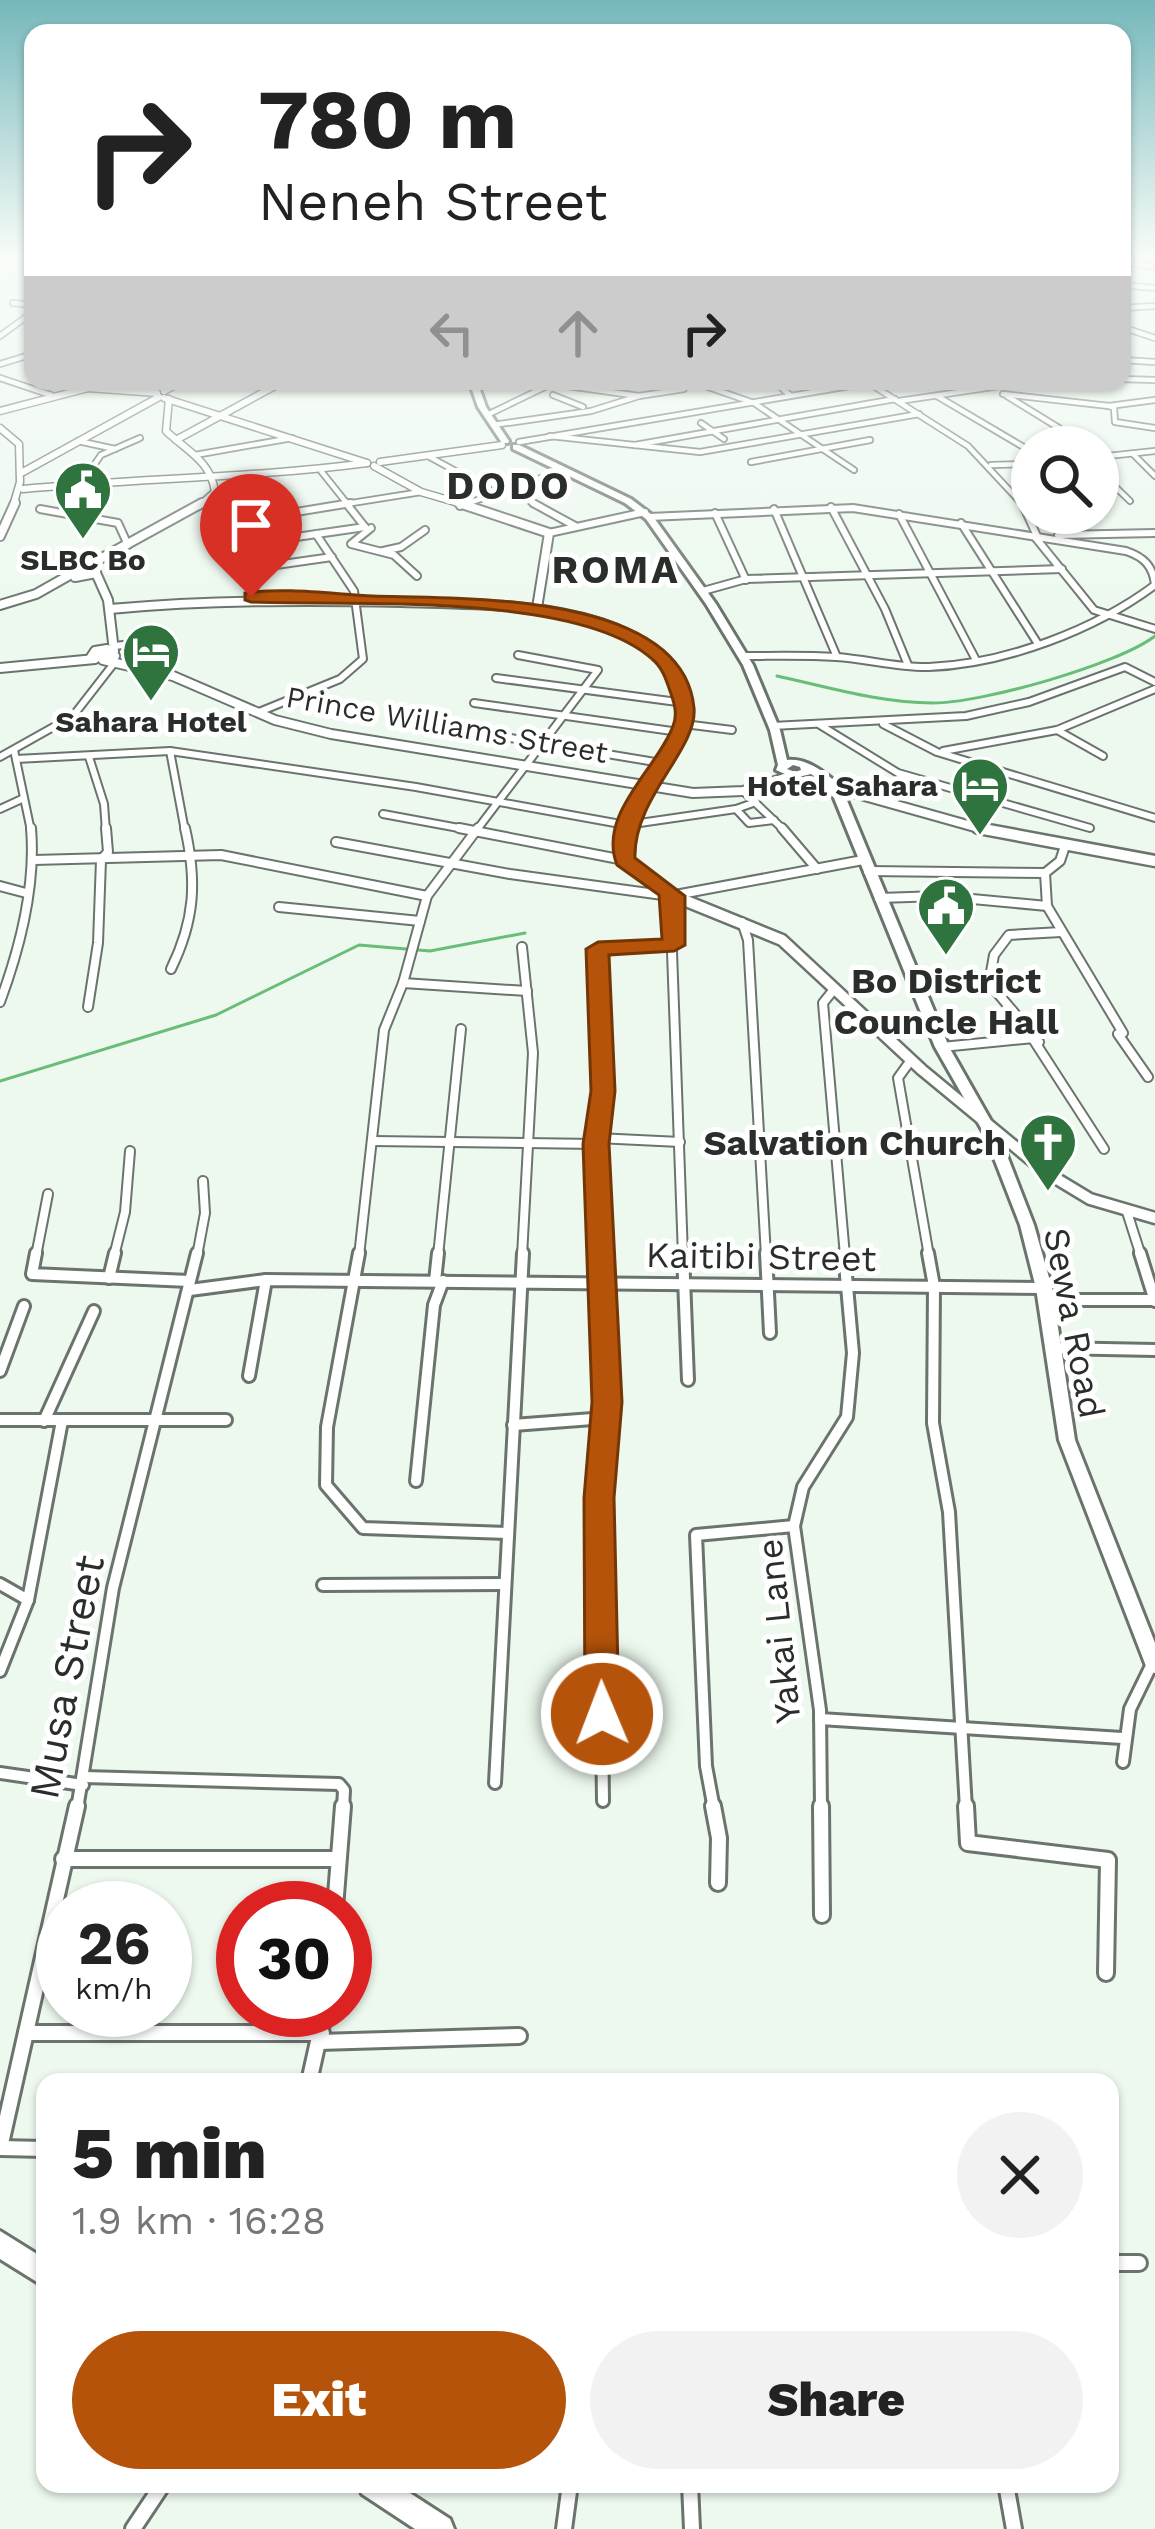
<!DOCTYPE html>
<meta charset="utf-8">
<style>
:root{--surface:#fff;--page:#f2f2f2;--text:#222;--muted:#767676;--accent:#b45309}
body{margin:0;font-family:"Work Sans",sans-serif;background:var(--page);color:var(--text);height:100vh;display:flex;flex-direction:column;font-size:45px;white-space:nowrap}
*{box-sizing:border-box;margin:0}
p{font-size:39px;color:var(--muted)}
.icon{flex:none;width:66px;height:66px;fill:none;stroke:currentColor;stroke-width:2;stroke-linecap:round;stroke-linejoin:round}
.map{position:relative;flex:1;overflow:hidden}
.side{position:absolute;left:36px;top:2073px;width:1083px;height:420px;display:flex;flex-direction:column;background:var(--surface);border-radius:24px;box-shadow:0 3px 9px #0004}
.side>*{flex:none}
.guide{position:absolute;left:24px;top:24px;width:1107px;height:366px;border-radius:24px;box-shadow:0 3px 9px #0004;background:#fff;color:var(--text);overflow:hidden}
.controls{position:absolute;left:1011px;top:426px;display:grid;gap:24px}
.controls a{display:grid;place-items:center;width:108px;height:108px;border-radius:50%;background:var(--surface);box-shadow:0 3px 9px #0004;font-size:60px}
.speed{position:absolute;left:36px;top:1881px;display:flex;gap:24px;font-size:60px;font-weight:700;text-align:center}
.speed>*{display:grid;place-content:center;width:156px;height:156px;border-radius:50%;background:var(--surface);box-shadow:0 3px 9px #0004;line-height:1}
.speed small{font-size:30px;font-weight:400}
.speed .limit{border:18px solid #d22;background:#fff;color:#111}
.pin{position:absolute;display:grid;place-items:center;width:102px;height:102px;color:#fff;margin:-123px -51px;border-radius:50% 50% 50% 0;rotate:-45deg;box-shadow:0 0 12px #0007}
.pin .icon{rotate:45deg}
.me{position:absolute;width:132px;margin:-66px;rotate:359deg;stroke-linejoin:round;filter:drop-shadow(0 0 9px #0008)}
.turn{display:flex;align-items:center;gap:42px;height:252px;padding:0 36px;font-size:54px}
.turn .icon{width:156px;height:156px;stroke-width:2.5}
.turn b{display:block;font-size:84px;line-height:102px}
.lanes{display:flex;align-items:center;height:114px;padding:0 36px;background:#0003;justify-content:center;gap:60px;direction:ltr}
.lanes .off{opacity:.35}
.round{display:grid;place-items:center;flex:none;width:126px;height:126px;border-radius:63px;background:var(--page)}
.head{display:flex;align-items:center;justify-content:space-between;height:204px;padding:0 36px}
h1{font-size:72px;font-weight:800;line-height:90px}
.cta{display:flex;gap:24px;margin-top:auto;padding:24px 36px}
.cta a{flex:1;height:138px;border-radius:72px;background:var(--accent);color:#fff;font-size:48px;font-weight:800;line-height:138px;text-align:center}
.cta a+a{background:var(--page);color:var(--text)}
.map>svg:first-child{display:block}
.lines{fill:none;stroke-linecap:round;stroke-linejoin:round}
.stream{stroke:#68bd78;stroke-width:3}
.minor-far4-casing{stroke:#6a746c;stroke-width:8}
.minor-far3-casing{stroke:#6a746c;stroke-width:10}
.minor-far2-casing{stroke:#6a746c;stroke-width:12}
.minor-far1-casing{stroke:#6a746c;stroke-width:16}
.minor-casing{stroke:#6a746c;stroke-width:20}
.tertiary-far2-casing{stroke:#6a746c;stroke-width:9}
.tertiary-far1-casing{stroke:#6a746c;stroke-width:12}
.tertiary-casing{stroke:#6a746c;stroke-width:15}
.primary-casing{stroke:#6a746c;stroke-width:6}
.trunk-casing{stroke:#6a746c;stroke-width:6}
.minor-far4{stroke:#fff;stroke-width:4.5}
.minor-far3{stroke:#fff;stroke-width:6}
.minor-far2{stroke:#fff;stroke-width:8}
.minor-far1{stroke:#fff;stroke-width:10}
.minor{stroke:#fff;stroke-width:14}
.tertiary-far2{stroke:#fff;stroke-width:6}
.tertiary-far1{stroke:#fff;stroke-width:8}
.tertiary{stroke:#fff;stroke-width:10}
.primary{fill:#fff;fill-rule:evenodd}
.trunk{fill:#fff;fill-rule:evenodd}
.route{fill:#b45309;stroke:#753606;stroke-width:3}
.labels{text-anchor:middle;stroke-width:10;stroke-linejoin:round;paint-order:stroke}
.far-poi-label{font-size:30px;font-weight:bold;fill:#2a2e2a;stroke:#fff}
.far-street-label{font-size:30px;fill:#2a2e2a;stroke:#fff}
.poi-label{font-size:36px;font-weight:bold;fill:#2a2e2a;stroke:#fff}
.street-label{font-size:36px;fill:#2a2e2a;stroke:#fff}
.far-district-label{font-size:39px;font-weight:bold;letter-spacing:3px;fill:#2a2e2a;stroke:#fff}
.near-street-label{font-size:42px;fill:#2a2e2a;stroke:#fff}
</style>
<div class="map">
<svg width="1155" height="2529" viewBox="0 0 1155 2529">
<rect width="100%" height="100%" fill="#edf9ef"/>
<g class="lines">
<g class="stream">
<path d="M777,676C828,687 880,703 933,703C982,703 1117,665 1155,636"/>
<polyline points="0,1081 216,1015 359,945 430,951 525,933"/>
</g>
<g class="minor-far4-casing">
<g id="minor-far4">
<polyline points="1122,261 1155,267"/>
<polyline points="1122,285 1155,288"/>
<polyline points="13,303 33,305"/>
<polyline points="1122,308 1155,306"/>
<polyline points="1122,327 1155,338"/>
<polyline points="0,336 33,312"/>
<polyline points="33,340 33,352"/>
<polyline points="1122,360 1155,362"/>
<polyline points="0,364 33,354"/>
<polyline points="0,378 51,395"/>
<polyline points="1122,379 1155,380"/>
<polyline points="108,381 137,389"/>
<polyline points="532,381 639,396 684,389 685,381"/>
<polyline points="691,381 754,403 854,470"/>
<polyline points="773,381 790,395"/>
<polyline points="869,383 968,446 1024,506"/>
<polyline points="1003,394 1109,406 1155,400"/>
<polyline points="553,395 583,407"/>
<polyline points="937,396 1032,452"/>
<polyline points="1007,396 1059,428"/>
<polyline points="899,401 1033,381"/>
<polyline points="1109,406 1114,408 1115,422 1155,428"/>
<polyline points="487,415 547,386"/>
<polyline points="701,423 724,439"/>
<polyline points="493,425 591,411 639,396"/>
<polyline points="550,436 700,452 919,414"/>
<polyline points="78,441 115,449"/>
<polyline points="519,442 879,381"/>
<polyline points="635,445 895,399"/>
<polyline points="1133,454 1155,476"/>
<polyline points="195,455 292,438"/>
<polyline points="428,456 494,492"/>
<polyline points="1098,457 1155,451"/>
<polyline points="751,462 870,440"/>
<polyline points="991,465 1032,464"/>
<polyline points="1098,470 1130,501"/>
<polyline points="321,471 349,506"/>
<polyline points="81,484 101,455 140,438"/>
<polyline points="507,489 539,506"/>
<polyline points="333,506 421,492"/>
<polyline points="460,506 564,470"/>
</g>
</g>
<g class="minor-far3-casing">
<g id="minor-far3">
<polyline points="346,503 365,527"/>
<polyline points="533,503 575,526"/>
<polyline points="1022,503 1037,536"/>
<polyline points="460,506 468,503"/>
<polyline points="831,507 885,609 908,665"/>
<polyline points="40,509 118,523 128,545"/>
<polyline points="774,509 837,657"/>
<polyline points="715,513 746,580"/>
<polyline points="899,514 976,660"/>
<path d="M649,517L853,508L1126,551C1144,557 1153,566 1155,585C1095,630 1005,664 929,667C899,668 867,659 836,657C805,655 774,656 743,656"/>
<polyline points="235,522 351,503"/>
<polyline points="961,523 1038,644"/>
<polyline points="371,528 351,544 394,555 417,576"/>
<polyline points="549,533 645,512"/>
<polyline points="1058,535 1155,533"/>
<polyline points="1035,537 1094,610 1155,629"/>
<polyline points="241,545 365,527"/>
<polyline points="383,551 401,547 425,530"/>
<polyline points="703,591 746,579 1062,569"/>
<polyline points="251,597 255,586 248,569 332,557"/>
<polyline points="114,646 170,640"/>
<polyline points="496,678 685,703"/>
<polyline points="474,703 679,732"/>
<polyline points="259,712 340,679 363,659 354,591 316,534"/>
<polyline points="684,724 732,730"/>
<polyline points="883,724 937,752 1155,818"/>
<polyline points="820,725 898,773 1090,828"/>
<polyline points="772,726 966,716 1029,702 1125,667 1155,682"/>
<polyline points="456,729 661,763"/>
<polyline points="1057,730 1103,756"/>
<polyline points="14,750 31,831"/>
<polyline points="170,751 416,787 626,825 736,809"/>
<polyline points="943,751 1057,730 1155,689"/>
<polyline points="0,757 73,716 115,662"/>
<polyline points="89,757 104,804 106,831"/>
<polyline points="16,759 170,751 185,831"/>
<polyline points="743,791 785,831"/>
<polyline points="756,802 736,809 749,823 774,820"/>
<polyline points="0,809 24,798"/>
<polyline points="383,814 475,831"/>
<polyline points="476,831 598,670 518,655"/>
</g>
</g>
<g class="minor-far2-casing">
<g id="minor-far2">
<polyline points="459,828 624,860"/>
<polyline points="782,828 817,869"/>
<polyline points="336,842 510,874 670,896 863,860"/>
<polyline points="1064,849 1060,861 1045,873 1047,906 1123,1033 1118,1034 1148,1077"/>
<polyline points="34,860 221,855 427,896"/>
<polyline points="868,871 1045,873"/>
<polyline points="0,886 26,893"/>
<polyline points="670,896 683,1256"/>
<polyline points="879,898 940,896 1047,906"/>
<polyline points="279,907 420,921"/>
<polyline points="742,922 748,940 766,1256"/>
<polyline points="522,947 533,1053 522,1256"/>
<path d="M171,969C195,920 197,881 185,828"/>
<polyline points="403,983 527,991"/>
<polyline points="989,983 994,955 1009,935 1061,932"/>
<polyline points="915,985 989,983 1022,1022 1104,1149"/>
<polyline points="835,988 823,1003 845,1256"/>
<path d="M0,1002C20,948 36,886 31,828"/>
<polyline points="88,1007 98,943 101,860 108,852 106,828"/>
<polyline points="942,1047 1034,1038 1039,1042"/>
<polyline points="911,1060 898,1078 929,1256"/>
<polyline points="597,1138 680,1142"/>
<polyline points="372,1141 596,1144"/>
<polyline points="1127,1212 1141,1256"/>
<polyline points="36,1256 48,1194"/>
<polyline points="114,1256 125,1212 130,1151"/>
<polyline points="197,1256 205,1213 203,1181"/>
<polyline points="359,1256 384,1030 403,983 427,896 478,828"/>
<polyline points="438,1256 461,1029"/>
<polyline points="601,1256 596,1144 603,1091 598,948 674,945"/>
</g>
</g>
<g class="minor-far1-casing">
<g id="minor-far1">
<polyline points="36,1253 32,1274 189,1281"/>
<polyline points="359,1253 327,1427 326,1485 363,1528 507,1533"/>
<polyline points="601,1253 607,1402 599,1498 603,1801"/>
<polyline points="683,1253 688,1380"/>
<polyline points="766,1253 770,1333"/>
<polyline points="928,1253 934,1286 933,1423 949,1512 966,1809"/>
<polyline points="1140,1253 1155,1301"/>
<polyline points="109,1278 115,1253"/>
<polyline points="435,1281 438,1253"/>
<polyline points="190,1290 266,1280 1044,1288"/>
<polyline points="1046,1300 1155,1300"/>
<polyline points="1053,1348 1155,1350"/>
<polyline points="0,1371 24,1306"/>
<polyline points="249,1376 266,1280"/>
<polyline points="0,1420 226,1420"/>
<polyline points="44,1421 94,1311"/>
<polyline points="513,1425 606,1418"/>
<polyline points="416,1481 434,1305 443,1281"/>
<polyline points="0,1584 28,1600"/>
<polyline points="323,1585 504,1584"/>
<polyline points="0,1671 28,1600 62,1421"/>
<polyline points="820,1719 1122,1738"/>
<polyline points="1123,1762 1130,1709 1153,1662"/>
<polyline points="0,1773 83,1785"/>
<polyline points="84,1777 339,1784 344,1790 343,1809"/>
<polyline points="495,1783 523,1253"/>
<polyline points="77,1809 113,1588 197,1253"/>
<polyline points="714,1809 706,1766 696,1535 794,1526"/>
<polyline points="821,1809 820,1710 794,1526 803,1487 847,1417 853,1353 844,1253"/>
</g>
</g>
<g class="minor-casing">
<g id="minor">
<polyline points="713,1806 719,1838 718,1883"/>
<polyline points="821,1806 822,1915"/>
<polyline points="966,1806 968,1843 1108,1860 1106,1973"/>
<polyline points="63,1859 337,1859"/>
<polyline points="335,1908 343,1806"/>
<polyline points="26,2033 322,2033"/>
<polyline points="319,2042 519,2036"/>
<polyline points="309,2082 325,2010"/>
<polyline points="0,2148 77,1806"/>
<polyline points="0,2148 45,2149"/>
<polyline points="1110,2263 1139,2263"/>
<polyline points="690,2484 692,2529"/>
<polyline points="1006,2484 1014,2529"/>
<polyline points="133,2529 163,2484"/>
<polyline points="564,2529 570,2484"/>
</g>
</g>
<g class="tertiary-far2-casing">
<g id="tertiary-far2">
<polyline points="164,391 183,381"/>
<polyline points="164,398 367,463"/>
<path d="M169,399L166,431C187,451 211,461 215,492L199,506"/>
<polyline points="0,411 88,388 157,393"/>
<polyline points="0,428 19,444 20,482 13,506"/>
<polyline points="176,440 284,381"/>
<polyline points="380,462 502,445"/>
<polyline points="374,466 421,492 469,506"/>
<polyline points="23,472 159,397"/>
<path d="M23,489C138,478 253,478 367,463"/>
</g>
</g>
<g class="tertiary-far1-casing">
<g id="tertiary-far1">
<polyline points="459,503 549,533 537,608"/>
<polyline points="0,536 15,503"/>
<polyline points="80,570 202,503"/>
<polygon points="80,570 96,573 75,577"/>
<polyline points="96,573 108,600 114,651"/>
<polyline points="0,605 36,594 75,572"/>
<path d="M110,609C207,600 304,600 402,602C468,604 537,603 601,623C638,635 673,661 683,701C694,740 636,793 625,831"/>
<polygon points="107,649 115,656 91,657 95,651"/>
<polyline points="103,660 173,676 275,720 331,734 693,793 743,791 794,775"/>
<polyline points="0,668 95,659"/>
<polyline points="818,783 989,831"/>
</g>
</g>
<g class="tertiary-casing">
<g id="tertiary">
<polyline points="626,828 624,860 674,896 782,940 922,1070 1047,1173 1090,1199 1155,1218"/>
<polyline points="978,828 1155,861"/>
</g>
</g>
<g class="primary-casing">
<g id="primary">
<polygon points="469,381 477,381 486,407 509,441 508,443 502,443 478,407"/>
<path d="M513,445H519L631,499L652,515L716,604L753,665L780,730L787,760C808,758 825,773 841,786L949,1047L999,1135L1034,1225L1052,1288L1075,1440L1155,1643V1673L1149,1671L1146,1666L1059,1440L1036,1288L1020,1225L985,1135L935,1047L830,788L811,774L794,778L776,770L778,765L770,730L743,665L706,604L646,519L625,503L513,449ZM793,765L800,767L801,770L795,772L787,769Z"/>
</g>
</g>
<g class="trunk-casing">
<g id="trunk">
<polygon points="0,2231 45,2259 45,2287 0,2259"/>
<polygon points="358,2484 396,2484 450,2519 454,2529 415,2529 362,2494"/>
</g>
</g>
<use href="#minor-far4" class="minor-far4"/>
<use href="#minor-far3" class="minor-far3"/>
<use href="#minor-far2" class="minor-far2"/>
<use href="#minor-far1" class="minor-far1"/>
<use href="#minor" class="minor"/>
<use href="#tertiary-far2" class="tertiary-far2"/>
<use href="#tertiary-far1" class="tertiary-far1"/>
<use href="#tertiary" class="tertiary"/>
<use href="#primary" class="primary"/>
<use href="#trunk" class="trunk"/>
</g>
<linearGradient id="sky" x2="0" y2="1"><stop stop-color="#75b8bb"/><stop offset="0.42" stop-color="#f7fcf8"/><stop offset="1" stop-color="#f7fcf8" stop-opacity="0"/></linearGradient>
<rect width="1155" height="609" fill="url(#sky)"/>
<path class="route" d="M245,593C285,587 332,594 373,596C457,599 683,590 694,708C698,749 633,798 635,858L685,896V945L674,951L609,955L615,1091L609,1144L622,1402L614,1498L619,1714L614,1725L602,1729L590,1725L585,1714L584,1498L592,1402L583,1144L591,1091L586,949L598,942L662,939L659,895L617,865C597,814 657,769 673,726C678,714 674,702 670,691C666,679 662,667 652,659C578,592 351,606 251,602L245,600Z"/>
<defs>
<g id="civic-pin" transform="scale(3)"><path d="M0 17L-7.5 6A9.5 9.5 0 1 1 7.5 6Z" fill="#2f733e" stroke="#fff"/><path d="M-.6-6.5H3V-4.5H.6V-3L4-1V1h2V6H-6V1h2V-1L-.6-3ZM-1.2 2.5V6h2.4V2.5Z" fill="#fff"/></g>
<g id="hotel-pin" transform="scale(3)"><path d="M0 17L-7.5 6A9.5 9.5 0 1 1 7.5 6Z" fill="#2f733e" stroke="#fff"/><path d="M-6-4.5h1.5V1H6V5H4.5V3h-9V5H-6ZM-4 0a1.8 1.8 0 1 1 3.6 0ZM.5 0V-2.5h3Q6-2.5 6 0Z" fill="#fff"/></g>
<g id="church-pin" transform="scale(3)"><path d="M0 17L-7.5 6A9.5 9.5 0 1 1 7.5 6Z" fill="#2f733e" stroke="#fff"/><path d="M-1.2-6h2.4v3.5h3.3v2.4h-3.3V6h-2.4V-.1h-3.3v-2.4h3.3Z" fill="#fff"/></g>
</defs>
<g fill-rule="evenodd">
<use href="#civic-pin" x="83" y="490"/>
<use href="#hotel-pin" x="151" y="652"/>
<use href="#hotel-pin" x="980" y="786"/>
<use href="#civic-pin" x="946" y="906"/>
<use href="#church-pin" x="1048" y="1142"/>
</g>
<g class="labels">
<g class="far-poi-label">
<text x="83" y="570">SLBC Bo</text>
<text x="151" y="732">Sahara Hotel</text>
<text x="938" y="796" text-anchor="end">Hotel Sahara</text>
</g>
<g class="far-street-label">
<text transform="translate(447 725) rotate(10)" y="10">Prince Williams Street</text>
</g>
<g class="poi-label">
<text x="946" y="993">Bo District<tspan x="946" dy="41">Councle Hall</tspan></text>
<text x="1006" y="1155" text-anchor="end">Salvation Church</text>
</g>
<g class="street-label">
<text transform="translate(761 1256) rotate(1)" y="13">Kaitibi Street</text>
<text transform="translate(1075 1323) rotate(79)" y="13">Sewa Road</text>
<text transform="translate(778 1631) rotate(-96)" y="13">Yakai Lane</text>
</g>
<g class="far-district-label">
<text x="509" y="499">DODO</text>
<text x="616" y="583">ROMA</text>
</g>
<g class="near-street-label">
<text transform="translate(66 1677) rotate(-79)" y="15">Musa Street</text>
</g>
</g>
</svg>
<div class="controls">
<a><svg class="icon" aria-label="search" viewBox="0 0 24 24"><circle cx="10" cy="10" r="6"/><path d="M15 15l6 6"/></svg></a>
</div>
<div class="speed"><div>26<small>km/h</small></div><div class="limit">30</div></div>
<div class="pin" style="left:251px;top:597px;background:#d93025"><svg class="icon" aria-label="arrive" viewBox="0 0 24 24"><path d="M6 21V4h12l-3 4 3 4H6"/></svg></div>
<svg class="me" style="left:602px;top:1714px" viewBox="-20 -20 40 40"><circle r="17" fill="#b45309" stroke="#fff" stroke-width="3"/><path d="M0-11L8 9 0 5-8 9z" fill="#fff"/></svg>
<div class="guide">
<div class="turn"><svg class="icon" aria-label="right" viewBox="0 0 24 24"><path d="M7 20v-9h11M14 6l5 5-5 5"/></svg><div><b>780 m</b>Neneh Street</div></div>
<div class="lanes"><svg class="icon off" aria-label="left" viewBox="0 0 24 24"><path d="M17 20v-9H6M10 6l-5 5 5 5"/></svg><svg class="icon off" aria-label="ahead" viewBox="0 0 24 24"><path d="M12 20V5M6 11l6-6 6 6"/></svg><svg class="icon" aria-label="right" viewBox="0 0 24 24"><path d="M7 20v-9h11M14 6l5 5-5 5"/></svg></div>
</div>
<section class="side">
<div class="head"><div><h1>5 min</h1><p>1.9 km · 16:28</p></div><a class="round"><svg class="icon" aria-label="close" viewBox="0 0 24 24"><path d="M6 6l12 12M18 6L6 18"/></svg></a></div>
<div class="cta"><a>Exit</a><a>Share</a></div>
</section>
</div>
